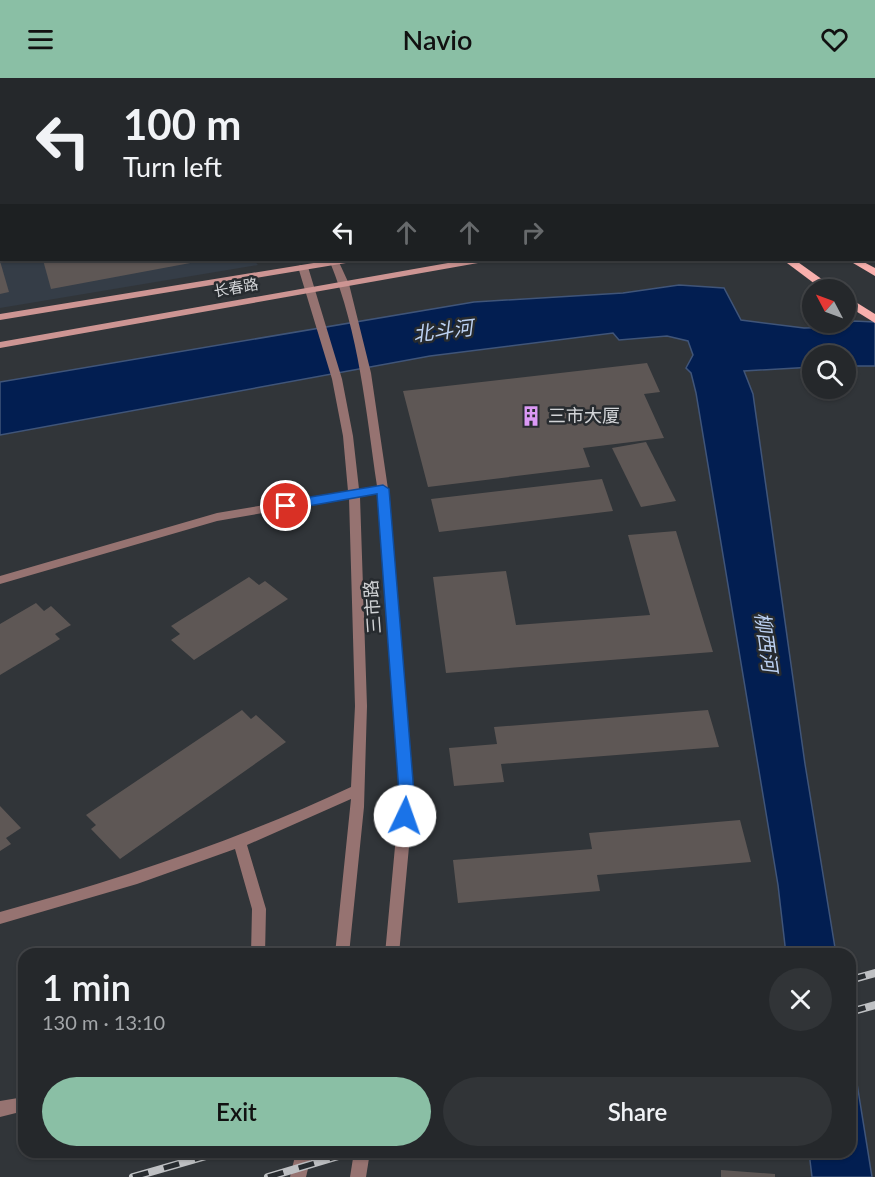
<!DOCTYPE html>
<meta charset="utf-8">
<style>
:root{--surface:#25282b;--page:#313437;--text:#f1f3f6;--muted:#a3a6a9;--line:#424447;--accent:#8abfa5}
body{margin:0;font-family:Lato,"Noto Sans SC",sans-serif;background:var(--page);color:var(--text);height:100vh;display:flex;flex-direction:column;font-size:22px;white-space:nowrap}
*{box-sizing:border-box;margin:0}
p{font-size:20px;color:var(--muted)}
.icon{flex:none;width:33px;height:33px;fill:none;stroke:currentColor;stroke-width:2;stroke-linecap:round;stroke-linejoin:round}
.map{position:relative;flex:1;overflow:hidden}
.side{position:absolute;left:18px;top:870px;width:838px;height:210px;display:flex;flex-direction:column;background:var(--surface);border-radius:18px;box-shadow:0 2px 4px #0004,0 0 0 2px var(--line)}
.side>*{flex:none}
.top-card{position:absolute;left:0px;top:0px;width:876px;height:183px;box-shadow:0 2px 4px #0004,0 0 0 2px var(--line);background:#25282b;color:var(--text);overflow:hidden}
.needle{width:39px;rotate:311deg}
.controls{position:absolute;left:802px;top:201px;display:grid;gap:12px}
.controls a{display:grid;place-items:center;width:54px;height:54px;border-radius:50%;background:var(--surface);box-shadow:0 2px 4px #0004,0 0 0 2px var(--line);font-size:30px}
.pin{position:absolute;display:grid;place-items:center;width:51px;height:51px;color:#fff;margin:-26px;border:3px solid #fff;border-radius:50%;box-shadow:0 2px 6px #0007}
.me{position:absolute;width:66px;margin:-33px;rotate:3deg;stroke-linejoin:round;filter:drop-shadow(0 0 4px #0008)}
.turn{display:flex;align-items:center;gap:21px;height:126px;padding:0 24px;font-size:27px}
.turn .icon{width:78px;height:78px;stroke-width:2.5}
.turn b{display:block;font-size:42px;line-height:51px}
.lanes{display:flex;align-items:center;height:57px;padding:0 24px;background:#0003;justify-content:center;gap:30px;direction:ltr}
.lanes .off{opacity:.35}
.round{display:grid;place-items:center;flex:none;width:63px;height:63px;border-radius:32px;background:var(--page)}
.head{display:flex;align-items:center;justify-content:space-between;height:102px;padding:0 24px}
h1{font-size:36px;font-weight:600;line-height:45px}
.button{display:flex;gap:12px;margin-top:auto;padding:12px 24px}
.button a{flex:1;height:69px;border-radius:36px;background:var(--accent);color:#111;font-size:24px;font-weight:600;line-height:69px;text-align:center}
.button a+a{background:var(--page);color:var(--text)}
header{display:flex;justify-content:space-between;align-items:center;height:78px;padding:0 24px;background:var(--accent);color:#111;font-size:27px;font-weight:600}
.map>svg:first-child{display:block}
.built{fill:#353d47}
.water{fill:#021e51;stroke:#405579;stroke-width:1.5}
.building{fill:#5e5755}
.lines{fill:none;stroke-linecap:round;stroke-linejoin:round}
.lane{fill:#967371;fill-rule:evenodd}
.street{fill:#967371;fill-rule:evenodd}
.secondary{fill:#cd9593;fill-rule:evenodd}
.primary{fill:#f8b0ad;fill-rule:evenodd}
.rail-casing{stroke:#bec0c3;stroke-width:8}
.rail{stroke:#272b2f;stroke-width:5;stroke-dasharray:16;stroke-linecap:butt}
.route{fill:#1a73e8;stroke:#114b97;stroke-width:1.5}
.labels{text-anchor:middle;stroke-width:5;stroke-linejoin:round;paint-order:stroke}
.far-street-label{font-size:15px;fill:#d2d4d7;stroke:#272b2f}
.poi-label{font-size:18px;fill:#d2d4d7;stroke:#272b2f;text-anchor:start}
.street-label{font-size:18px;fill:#d2d4d7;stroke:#272b2f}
.water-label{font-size:20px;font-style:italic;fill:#bdd2f3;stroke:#272b2f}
</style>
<header><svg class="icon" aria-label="menu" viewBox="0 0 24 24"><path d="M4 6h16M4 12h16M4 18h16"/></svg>Navio<svg class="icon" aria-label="heart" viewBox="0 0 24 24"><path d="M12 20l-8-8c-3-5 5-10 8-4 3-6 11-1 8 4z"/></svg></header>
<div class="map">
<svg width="875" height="1099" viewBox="0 0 875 1099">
<rect width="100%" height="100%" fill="#313539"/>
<polygon class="built" points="0,163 2,182 254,182 258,187 0,230"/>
<g class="water">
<polygon points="679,207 724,210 741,242 804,250 845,249 854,243 875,244 875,288 846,288 846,278 813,278 813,289 744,293 753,316 805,686 836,876 786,876 778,807 696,315 691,295 686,290 693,277 688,263 667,258 619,262 613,255 430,278 0,357 0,304 474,224 623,215"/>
<polygon points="851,968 872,1099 812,1099 809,1074 850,1074"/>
</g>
<g class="building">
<polygon points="43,182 201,182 201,183 51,211"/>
<polygon points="0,183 9,214 0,216"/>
<polygon points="647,285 660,314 644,316 664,360 583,370 590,389 428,409 403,313"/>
<polygon points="646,364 676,423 641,429 612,370"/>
<polygon points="602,401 613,433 439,454 431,421"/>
<polygon points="676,453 713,574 446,595 433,499 506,493 516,547 650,537 628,457"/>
<polygon points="249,499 259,507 265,503 288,521 194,582 171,562 180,556 171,548"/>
<polygon points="36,525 44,533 51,528 71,547 55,556 60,561 0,597 0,546"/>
<polygon points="242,632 251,641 256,637 286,664 120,781 91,751 96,747 86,737"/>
<polygon points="708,632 719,669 501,686 504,704 454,708 449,670 497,666 494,649"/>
<polygon points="0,728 21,750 6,760 11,766 0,773"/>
<polygon points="740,742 751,784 597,797 600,813 458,825 453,782 592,771 589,755"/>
<polygon points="721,1092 775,1096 775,1099 721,1099"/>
</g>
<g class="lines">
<g class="lane">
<polygon points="31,0 39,0 30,2"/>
<polygon points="97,0 105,0 96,2"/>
<rect x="150" y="0" width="8" height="2"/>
<polygon points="311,0 319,0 321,2 312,2"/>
<polygon points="0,45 2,45 0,51"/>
</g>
<g class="street">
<polygon points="394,0 403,0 392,2"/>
<rect x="0" y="67" width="2" height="4"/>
<rect x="0" y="154" width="2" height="6"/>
<path d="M332,182H338L349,206L371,295L388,411L414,715L399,876H385L400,715L378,416L360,419L367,628L364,729L349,876H335L351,721L247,767L266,831L265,876H251L252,831L235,771L137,806L0,846V834C121,801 238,762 351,709L355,628L349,420L217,443L0,506V498L217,435L348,413L343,358L332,301L298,189L300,187H306L308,189L342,301L353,358L359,411L377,408C366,333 359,255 330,184Z"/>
<polygon points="24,1019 24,1033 0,1039 0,1023"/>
<polygon points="296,1074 312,1074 306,1099 290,1099"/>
<polygon points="354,1074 370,1074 366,1099 350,1099"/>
</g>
<g class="secondary">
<rect x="874" y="68" width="1" height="4"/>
<rect x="874" y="92" width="1" height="6"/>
<polygon points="332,182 351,182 346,185 0,242 0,236"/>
<polygon points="465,182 483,182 478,185 0,270 0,264"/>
</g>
<g class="primary">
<polygon points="505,0 515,0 517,2 506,2"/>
<polygon points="564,0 574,0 576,2 565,2"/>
<polygon points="783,182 795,182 837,212 823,212"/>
<polygon points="848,182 860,182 875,190 875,198"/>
<polygon points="846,218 875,236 875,245 846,227"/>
</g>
<g class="rail-casing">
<g id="rail">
<polyline points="850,902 875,895"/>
<polyline points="850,934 875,927"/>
<polyline points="133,1099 220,1074"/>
<polyline points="268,1099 352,1074"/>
</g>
</g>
<use href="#rail" class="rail"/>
</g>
<polygon class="route" points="383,407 389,411 414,715 412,738 405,744 397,738 399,715 377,416 286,432 279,428 286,423"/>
<defs>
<g id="building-bare" transform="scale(1.62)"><path d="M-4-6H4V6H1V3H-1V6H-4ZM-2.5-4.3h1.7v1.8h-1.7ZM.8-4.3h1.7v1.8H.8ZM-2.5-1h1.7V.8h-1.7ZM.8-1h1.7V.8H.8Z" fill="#db99f5" stroke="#272b2f" stroke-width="2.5" paint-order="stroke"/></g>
</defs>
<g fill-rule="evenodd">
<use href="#building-bare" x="531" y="338"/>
</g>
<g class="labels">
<g class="far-street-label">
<text transform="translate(236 210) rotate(-10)" y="5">长春路</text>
</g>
<g class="poi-label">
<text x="548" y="344">三市大厦</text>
</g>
<g class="street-label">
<text transform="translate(373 529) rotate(-94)" y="6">三市路</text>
</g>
<g class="water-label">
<text transform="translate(443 253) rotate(-7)" y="7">北斗河</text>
<text transform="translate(766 564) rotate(82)" y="7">柳西河</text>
</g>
</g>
</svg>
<div class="controls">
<a><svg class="needle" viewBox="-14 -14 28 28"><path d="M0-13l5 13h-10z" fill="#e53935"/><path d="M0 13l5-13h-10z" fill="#a3a6a9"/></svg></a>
<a><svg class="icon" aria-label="search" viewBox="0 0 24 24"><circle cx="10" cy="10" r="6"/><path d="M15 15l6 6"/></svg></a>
</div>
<div class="pin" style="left:286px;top:428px;background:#d93025"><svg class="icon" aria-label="arrive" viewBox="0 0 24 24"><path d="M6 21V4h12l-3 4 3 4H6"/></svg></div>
<svg class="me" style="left:405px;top:738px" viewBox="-20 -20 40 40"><circle r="19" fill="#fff"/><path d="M0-13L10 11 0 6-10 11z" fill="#1a73e8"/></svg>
<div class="top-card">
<div class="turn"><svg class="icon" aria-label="left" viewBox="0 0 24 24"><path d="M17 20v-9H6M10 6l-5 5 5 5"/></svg><div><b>100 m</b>Turn left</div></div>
<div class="lanes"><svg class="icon" aria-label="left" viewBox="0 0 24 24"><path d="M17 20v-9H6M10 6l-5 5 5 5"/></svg><svg class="icon off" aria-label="ahead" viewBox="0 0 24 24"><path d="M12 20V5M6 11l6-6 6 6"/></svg><svg class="icon off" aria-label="ahead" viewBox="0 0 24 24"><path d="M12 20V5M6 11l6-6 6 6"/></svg><svg class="icon off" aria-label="right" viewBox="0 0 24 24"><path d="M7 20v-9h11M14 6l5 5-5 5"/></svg></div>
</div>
<section class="side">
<div class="head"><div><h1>1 min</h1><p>130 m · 13:10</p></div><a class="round"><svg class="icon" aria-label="close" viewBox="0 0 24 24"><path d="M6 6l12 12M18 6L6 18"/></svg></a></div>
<div class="button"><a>Exit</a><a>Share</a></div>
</section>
</div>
